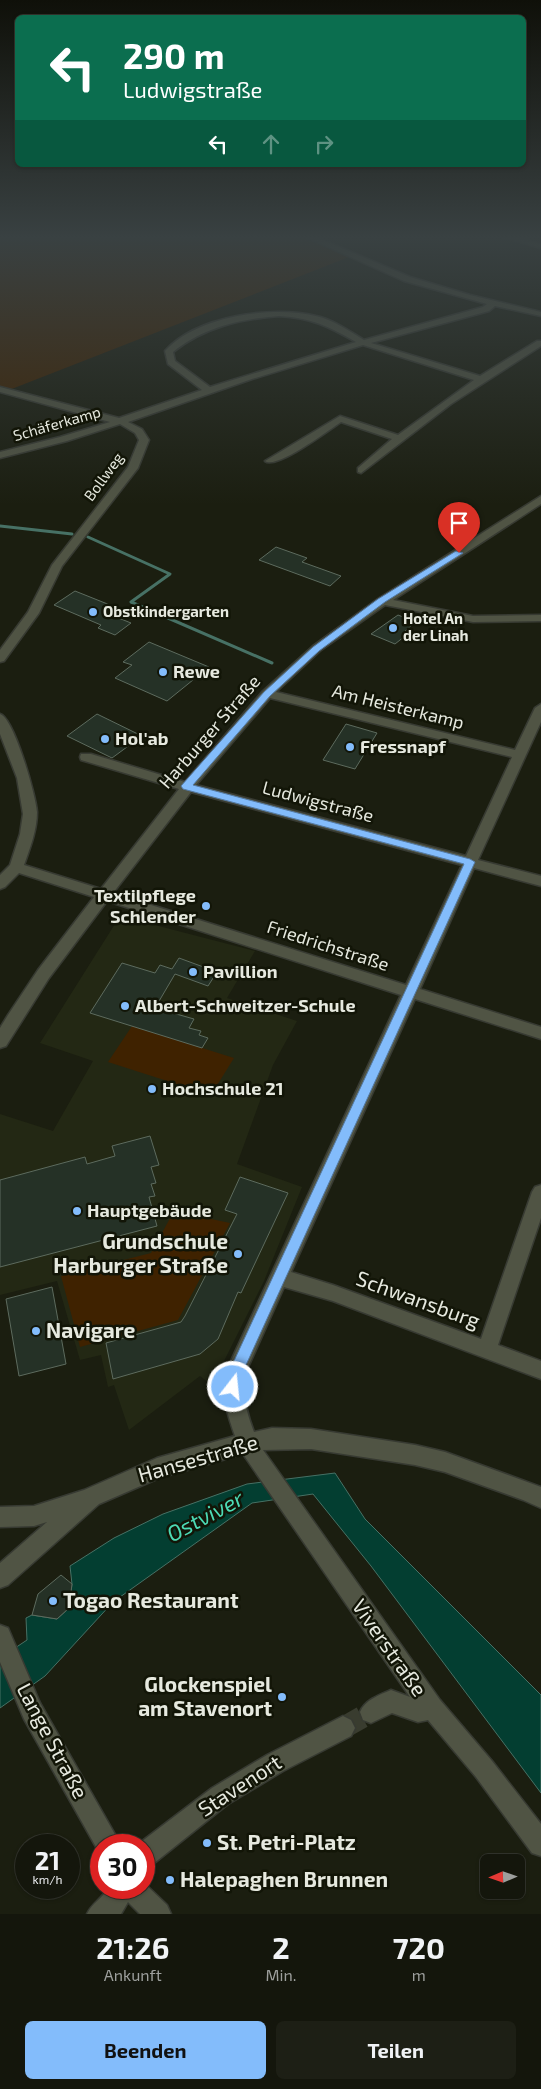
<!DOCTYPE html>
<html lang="de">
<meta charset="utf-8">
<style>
:root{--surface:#14160c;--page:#1d1f15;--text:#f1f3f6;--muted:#9d9f9d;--line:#33352d;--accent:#83bcfb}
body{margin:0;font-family:"Exo 2",sans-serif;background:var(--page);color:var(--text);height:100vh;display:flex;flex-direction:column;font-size:19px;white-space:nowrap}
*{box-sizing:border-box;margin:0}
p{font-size:16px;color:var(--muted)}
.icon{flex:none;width:28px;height:28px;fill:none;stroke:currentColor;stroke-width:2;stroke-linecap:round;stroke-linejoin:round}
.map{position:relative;height:1914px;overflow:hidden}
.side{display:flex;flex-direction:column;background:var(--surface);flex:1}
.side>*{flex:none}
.hud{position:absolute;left:15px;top:15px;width:511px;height:152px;border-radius:8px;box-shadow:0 1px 4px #0004,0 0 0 1px var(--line);background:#0b6e4f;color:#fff;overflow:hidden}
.needle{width:32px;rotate:268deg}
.buttons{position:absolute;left:480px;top:1854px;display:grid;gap:10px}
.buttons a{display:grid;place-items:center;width:45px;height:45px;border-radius:8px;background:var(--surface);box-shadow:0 1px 4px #0004,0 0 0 1px var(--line);font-size:25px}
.speed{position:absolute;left:15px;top:1834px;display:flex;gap:10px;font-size:25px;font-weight:700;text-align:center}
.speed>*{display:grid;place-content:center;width:65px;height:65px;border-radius:50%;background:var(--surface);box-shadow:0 1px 4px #0004,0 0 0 1px var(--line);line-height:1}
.speed small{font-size:12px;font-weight:400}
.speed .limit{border:8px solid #d22;background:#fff;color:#111}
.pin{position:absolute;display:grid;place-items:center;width:42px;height:42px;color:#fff;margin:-51px -21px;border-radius:50% 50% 50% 0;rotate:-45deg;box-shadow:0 0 5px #0007}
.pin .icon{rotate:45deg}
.me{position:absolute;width:55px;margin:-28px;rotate:16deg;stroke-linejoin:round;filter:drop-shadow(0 0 4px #0008)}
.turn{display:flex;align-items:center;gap:18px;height:105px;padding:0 25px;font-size:22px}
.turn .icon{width:65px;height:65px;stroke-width:2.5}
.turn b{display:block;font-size:35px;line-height:42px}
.lanes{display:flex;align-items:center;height:48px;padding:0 25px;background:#0003;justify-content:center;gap:25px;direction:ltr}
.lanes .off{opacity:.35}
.eta{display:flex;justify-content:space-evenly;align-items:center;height:85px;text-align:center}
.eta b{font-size:30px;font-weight:700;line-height:35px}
.button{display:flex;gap:10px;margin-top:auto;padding:10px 25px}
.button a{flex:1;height:58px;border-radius:8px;background:var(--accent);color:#111;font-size:20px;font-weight:700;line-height:58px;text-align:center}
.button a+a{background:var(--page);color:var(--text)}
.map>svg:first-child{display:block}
.built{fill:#232814}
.green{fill:#3f2200}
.water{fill:#033e31;stroke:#477165}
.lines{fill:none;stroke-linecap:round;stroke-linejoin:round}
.stream{stroke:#477165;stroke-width:3}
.building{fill:#253126;stroke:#5d6b5e}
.minor-tunnel{stroke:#393c2f;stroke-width:22;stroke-dasharray:22 11;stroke-linecap:butt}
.minor-casing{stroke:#373a32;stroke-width:3}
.minor{fill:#505444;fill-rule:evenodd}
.route{fill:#83bcfb;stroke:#557aa3}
.poi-dot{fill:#83bcfb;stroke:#121507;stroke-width:2}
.labels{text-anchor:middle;stroke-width:5;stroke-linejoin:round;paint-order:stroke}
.far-street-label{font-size:15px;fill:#e6e9df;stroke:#121507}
.far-poi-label{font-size:15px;font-weight:bold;fill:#e6e9df;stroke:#121507;text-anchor:start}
.poi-label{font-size:18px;font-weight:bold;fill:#e6e9df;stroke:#121507;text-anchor:start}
.street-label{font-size:18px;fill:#e6e9df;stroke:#121507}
.near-poi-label{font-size:21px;font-weight:bold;fill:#e6e9df;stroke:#121507;text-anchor:start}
.near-street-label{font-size:21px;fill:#e6e9df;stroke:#121507}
.near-water-label{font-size:22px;font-style:italic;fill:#4cdab5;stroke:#121507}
</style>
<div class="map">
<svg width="541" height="1914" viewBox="0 0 541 1914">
<rect width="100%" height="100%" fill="#1b1e10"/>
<polygon class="built" points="120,916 255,951 227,998 297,1021 273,1065 237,1164 302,1187 264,1281 212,1385 200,1376 129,1430 114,1385 108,1387 101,1355 80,1360 57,1281 0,1295 0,1114 53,1131 93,1061 40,1043"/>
<g class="green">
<polygon points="0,237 301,237 349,257 4,392 0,391"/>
<polygon points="132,1026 234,1058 211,1095 108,1062"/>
<polygon points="174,1211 230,1223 178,1320 80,1347 61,1276 151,1253"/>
</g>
<polygon class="water" points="335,1473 365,1519 541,1695 541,1793 371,1566 313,1494 252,1503 113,1602 45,1676 0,1708 0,1658 27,1640 26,1618 32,1615 57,1619 69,1608 72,1584 70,1566 114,1538 163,1514 247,1484"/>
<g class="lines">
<g class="stream">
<polyline points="0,526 72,534"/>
<polyline points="88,537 170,574 131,602 272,663"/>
</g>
</g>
<g class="building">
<polygon points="276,547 307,558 302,562 341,576 330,586 259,560"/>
<polygon points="75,591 120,609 111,615 131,623 115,635 98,628 101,625 54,605"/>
<polygon points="398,615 403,617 405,615 418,620 405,631 410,632 395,644 371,634"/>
<polygon points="149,642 209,667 167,701 115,678 132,665 123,662"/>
<polygon points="97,714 142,736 112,758 67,736"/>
<polygon points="346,724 377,733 355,769 323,760"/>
<polygon points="179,958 217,972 208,986 175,974 155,1008 194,1019 189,1028 201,1031 199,1035 208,1038 202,1048 90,1013 122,963 155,973 160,965 172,969"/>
<polygon points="150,1136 159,1165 151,1167 156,1183 151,1184 155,1196 149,1197 157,1226 0,1267 0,1180 85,1157 87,1164 115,1156 112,1146"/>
<polygon points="240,1177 288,1193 241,1293 238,1292 218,1339 200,1354 113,1379 106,1343 181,1322 185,1316 237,1214 225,1210"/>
<polygon points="52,1287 66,1364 19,1376 6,1299"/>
<polygon points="61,1575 72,1584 69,1608 57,1619 32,1615 38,1594"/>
</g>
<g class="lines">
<polyline class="minor-tunnel" points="343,1728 371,1712"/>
<g class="minor-casing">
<g id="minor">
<path d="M306,237H316L410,277L470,295L541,312V316L495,306L489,311L371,343L480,376L537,341H541V346L451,404L361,473L358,472V468L392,439L341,422C329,430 276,470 265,461L340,416L398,435L474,380L363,345L252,379L128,422L142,429L149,440L138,468L62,566L39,613L4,661L0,662V650L28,612L52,565L128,467L139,440L135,433L120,424L67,441L0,458V452L60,437L110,422L0,392V387L119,418L202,390L168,364L165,351C196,316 273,305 316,316C334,320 349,331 364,340L483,307L487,304L404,281ZM279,316C312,318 328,326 356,342L210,387L175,361L173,352C204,327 241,319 279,316Z"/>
<polygon points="503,237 516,237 541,244 541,248"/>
<path d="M541,496V504L393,600L473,616L541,615V621L473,622L385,605L321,650L276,692L515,750L535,708L541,704V722L478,860L541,876V886L474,868L420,989L541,1027V1039L415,999L291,1272L333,1285L481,1339L532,1192L535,1187L541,1185V1218L498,1345L541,1361V1379L333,1301L284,1287L244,1376C242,1396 247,1414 254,1432L272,1428L311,1429L415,1445L445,1452L541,1487V1508L523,1500L445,1472L415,1465L311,1449L263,1450L440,1700L492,1761L541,1824V1856L532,1853L476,1777L428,1720L418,1722L392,1713L371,1723L363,1720L360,1712C365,1700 379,1695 391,1690L410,1697L243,1454L159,1478L99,1504L8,1585L0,1588V1563L47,1522L34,1526L0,1527V1507L34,1506L84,1490L157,1458L235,1436C228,1416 222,1397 224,1376L401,995L107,901L49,978L6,1046L0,1048V1028L8,1015L38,970L94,897L19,873L5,887L0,889V875L10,865L20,834L23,814L17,778L0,734V714C14,718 36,796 37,812C37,830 30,848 24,865L101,889L179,789L81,760L80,757L81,754H91L185,782L263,691L313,646L378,599ZM270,698L512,757L466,856L196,785ZM191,792L462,865L406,985L113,893Z"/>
<polygon points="0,1625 8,1628 40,1703 121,1845 101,1845 100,1854 24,1719 0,1662"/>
<polygon points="343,1716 351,1720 355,1728 351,1736 283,1771 228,1804 153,1864 144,1867 144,1845 137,1845 212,1788 267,1755"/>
<path d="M144,1883L167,1905L171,1914H140L128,1902L121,1914H87C92,1903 102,1899 108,1888H144Z"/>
</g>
</g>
<use href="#minor" class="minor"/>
</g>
<linearGradient id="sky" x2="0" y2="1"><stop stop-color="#0f1009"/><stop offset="0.47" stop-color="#394142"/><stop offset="1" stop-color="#394142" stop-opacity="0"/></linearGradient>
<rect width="541" height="505" fill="url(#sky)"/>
<polygon class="route" points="456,551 463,553 385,602 319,651 270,696 193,785 470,859 475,862 241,1376 238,1392 233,1394 228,1392 225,1387 227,1376 464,864 183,789 181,786 264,692 313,647 378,599"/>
<g class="poi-dot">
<circle cx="93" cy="612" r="5"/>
<circle cx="393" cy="628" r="5"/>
<circle cx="163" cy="672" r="5"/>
<circle cx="105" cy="739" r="5"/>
<circle cx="350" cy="747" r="5"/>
<circle cx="206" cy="906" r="5"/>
<circle cx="193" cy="972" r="5"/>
<circle cx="125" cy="1006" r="5"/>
<circle cx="152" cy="1089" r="5"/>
<circle cx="77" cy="1211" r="5"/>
<circle cx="238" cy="1254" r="5"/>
<circle cx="36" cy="1331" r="5"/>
<circle cx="53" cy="1601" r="5"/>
<circle cx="282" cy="1697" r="5"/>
<circle cx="207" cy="1843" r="5"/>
<circle cx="170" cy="1880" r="5"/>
</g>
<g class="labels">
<g class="far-street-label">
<text transform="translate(57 424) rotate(-16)" y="5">Schäferkamp</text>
<text transform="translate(104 477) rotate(-54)" y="5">Bollweg</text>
</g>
<g class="far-poi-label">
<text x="103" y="617">Obstkindergarten</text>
<text x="403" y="624">Hotel An<tspan x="403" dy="17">der Linah</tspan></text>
</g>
<g class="poi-label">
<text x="173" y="678">Rewe</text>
<text x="115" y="745">Hol'ab</text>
<text x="360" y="753">Fressnapf</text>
<text x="196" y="902" text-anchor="end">Textilpflege<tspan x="196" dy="21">Schlender</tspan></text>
<text x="203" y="978">Pavillion</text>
<text x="135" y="1012">Albert-Schweitzer-Schule</text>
<text x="162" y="1095">Hochschule 21</text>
<text x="87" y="1217">Hauptgebäude</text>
</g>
<g class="street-label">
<text transform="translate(398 707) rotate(14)" y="6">Am Heisterkamp</text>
<text transform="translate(210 732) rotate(-49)" y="6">Harburger Straße</text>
<text transform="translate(318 802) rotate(15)" y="6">Ludwigstraße</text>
<text transform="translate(328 946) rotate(18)" y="6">Friedrichstraße</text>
</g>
<g class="near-poi-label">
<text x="228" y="1249" text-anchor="end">Grundschule<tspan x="228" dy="24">Harburger Straße</tspan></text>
<text x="46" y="1338">Navigare</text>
<text x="63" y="1608">Togao Restaurant</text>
<text x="272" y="1692" text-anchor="end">Glockenspiel<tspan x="272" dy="24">am Stavenort</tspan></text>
<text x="217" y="1850">St. Petri-Platz</text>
<text x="180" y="1887">Halepaghen Brunnen</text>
</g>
<g class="near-street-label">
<text transform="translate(418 1300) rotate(20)" y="7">Schwansburg</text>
<text transform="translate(198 1459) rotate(-16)" y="7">Hansestraße</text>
<text transform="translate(389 1648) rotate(55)" y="7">Viverstraße</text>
<text transform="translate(52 1741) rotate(62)" y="7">Lange Straße</text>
<text transform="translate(240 1786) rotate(-33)" y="7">Stavenort</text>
</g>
<g class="near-water-label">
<text transform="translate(205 1516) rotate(-28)" y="8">Ostviver</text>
</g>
</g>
</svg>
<div class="buttons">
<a><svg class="needle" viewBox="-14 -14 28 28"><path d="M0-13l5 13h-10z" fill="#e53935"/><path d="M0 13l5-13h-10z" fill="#9d9f9d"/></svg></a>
</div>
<div class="speed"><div>21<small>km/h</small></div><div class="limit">30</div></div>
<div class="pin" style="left:459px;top:553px;background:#d93025"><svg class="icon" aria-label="arrive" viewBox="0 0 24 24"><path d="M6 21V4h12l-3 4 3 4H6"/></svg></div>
<svg class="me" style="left:233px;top:1387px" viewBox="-20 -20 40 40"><circle r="17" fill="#83bcfb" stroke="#fff" stroke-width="3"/><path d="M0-11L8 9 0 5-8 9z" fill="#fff"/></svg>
<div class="hud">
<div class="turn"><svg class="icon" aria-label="left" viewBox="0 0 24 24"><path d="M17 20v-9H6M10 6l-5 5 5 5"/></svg><div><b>290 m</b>Ludwigstraße</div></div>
<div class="lanes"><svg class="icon" aria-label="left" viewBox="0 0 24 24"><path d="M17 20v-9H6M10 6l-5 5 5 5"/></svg><svg class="icon off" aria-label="ahead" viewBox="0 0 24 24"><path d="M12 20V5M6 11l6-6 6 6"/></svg><svg class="icon off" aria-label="right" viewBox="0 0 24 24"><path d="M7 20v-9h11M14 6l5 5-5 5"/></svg></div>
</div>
</div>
<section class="side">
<div class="eta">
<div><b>21:26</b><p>Ankunft</p></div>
<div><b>2</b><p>Min.</p></div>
<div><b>720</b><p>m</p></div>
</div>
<div class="button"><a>Beenden</a><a>Teilen</a></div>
</section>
